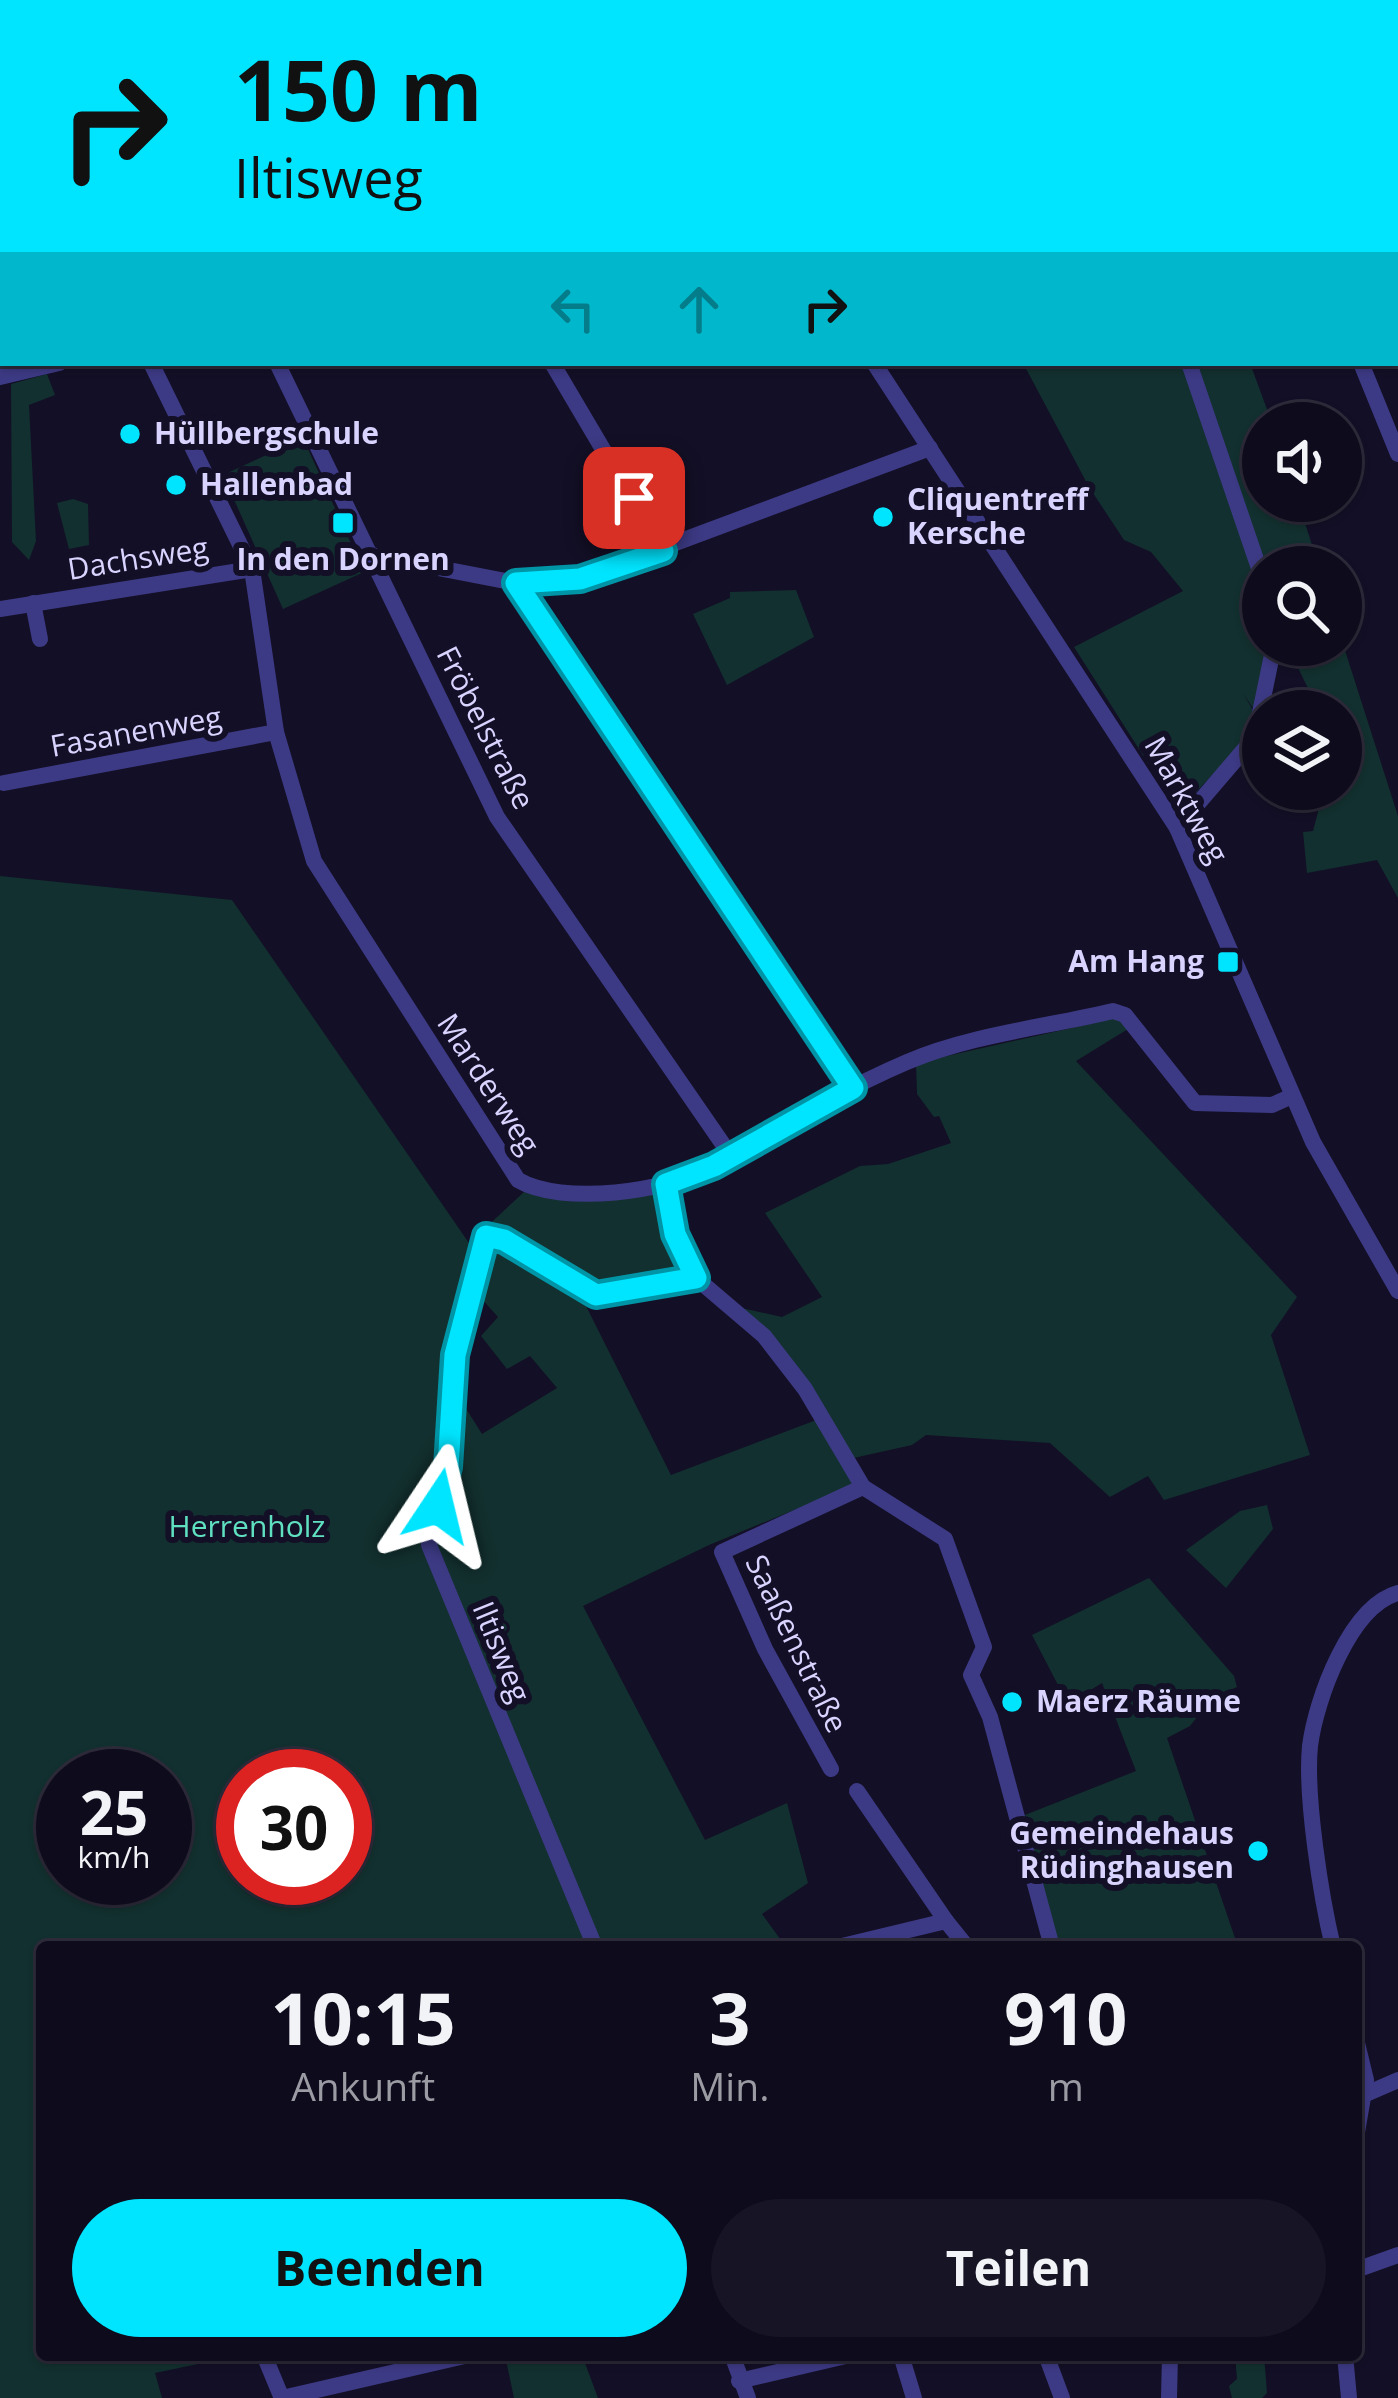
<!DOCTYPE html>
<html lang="de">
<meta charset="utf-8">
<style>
:root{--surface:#0e0b1c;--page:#171425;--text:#f1f3f6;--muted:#9b9ba3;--line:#2e2b3b;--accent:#00e5ff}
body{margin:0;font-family:"Open Sans",sans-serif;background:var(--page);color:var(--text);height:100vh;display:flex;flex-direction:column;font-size:45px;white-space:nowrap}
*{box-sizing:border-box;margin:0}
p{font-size:39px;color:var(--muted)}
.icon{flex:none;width:66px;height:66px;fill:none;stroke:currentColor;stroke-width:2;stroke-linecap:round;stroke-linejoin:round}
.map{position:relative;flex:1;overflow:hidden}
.drawer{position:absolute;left:36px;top:1941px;width:1326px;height:420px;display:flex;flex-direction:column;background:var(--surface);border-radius:12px;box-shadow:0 3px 9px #0004,0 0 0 3px var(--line)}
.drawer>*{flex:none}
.banner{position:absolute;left:0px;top:0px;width:1398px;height:366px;box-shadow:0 3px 9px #0004,0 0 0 3px var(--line);background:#00e5ff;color:#111;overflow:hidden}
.controls{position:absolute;left:1242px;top:402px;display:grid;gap:24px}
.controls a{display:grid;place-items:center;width:120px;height:120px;border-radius:50%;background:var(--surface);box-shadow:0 3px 9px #0004,0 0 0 3px var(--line);font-size:60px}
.speed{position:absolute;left:36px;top:1749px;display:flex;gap:24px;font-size:60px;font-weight:700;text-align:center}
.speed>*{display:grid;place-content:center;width:156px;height:156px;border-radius:50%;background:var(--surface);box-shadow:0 3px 9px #0004,0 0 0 3px var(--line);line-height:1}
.speed small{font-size:30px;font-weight:400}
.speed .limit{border:18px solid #d22;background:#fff;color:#111}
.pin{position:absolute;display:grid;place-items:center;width:102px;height:102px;color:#fff;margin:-51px;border-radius:24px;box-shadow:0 6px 18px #0006}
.me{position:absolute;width:132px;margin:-66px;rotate:10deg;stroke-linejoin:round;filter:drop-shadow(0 0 9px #0008)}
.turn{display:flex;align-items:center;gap:42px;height:252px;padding:0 36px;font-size:54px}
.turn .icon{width:156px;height:156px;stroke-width:2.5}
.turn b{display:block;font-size:84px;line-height:102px}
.lanes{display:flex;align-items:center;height:114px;padding:0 36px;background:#0003;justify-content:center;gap:60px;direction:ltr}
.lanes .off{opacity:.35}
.eta{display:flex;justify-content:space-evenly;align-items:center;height:204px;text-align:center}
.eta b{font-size:72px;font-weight:700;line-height:84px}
.cta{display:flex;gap:24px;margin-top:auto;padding:24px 36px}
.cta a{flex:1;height:138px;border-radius:72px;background:var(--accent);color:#111;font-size:48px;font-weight:700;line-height:138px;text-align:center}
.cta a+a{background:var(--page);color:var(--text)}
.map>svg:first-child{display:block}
.green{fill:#12302f;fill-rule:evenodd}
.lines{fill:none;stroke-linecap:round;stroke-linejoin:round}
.minor{stroke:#3d3a85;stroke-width:16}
.route-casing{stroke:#0095a6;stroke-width:30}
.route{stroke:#00e5ff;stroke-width:21}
.poi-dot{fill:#00e5ff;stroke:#130f26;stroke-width:4.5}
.labels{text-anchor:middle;stroke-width:12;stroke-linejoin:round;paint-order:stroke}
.poi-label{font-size:30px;font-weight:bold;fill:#d9d4ff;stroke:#130f26;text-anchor:start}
.street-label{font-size:30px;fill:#d9d4ff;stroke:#130f26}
.park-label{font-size:30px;fill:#5fe0c0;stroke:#130f26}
</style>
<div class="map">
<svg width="1398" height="2398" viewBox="0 0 1398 2398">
<rect width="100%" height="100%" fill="#130f26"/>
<g class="green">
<polygon points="1023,363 1250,363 1272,423 1263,423 1263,501 1298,501 1319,567 1263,567 1263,645 1269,645 1256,713 1243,693 1255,714 1241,744 1186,803 1172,801 1074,647 1183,591 1151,552 1124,540 1089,487"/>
<polygon points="47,374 55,395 29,405 36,541 29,560 12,542 11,384"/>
<polygon points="303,438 364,572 283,609 223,475"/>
<polygon points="73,499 88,504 89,545 69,549 57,503"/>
<polygon points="796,590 814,637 727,685 693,614 730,598 730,592"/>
<polygon points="1341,638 1398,816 1398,898 1377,860 1307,873 1303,832 1313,831 1324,789 1341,789 1341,711 1319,711 1287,645 1341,645"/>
<path d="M0,876L232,900L469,1243L524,1192L574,1200L659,1188L683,1266L680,1276L586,1306L671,1475L819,1419L857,1484L709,1545L583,1606L705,1840L787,1803L808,1883L762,1914L786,1947H42V2355H241L155,2373L162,2398H0ZM470,1286L498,1317L481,1336L507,1369L530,1356L557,1388L482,1434L450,1383ZM63,1776H165V1878H63ZM243,1776H345V1878H243Z"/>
<polygon points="1120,1017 1128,1029 1076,1061 1297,1297 1271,1335 1310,1455 1164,1500 1148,1476 1110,1497 1050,1443 926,1435 912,1445 849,1459 732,1306 782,1317 822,1297 765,1213 860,1166 888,1164 951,1143 939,1116 934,1117 917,1094 916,1063"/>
<polygon points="1267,1505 1273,1529 1226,1588 1186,1550 1240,1511"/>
<polygon points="1149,1578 1234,1676 1237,1687 1212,1698 1190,1726 1167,1738 1238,1947 1059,1947 1025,1815 1136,1771 1102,1683 1068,1704 1032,1635"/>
<polygon points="505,2355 582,2355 598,2398 514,2398"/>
<polygon points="1235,2355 1264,2355 1267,2393 1262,2398 1232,2398 1229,2386 1237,2379"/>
</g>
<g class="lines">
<g class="minor">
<polyline points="403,0 405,3"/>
<polyline points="464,0 465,3"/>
<polyline points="684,0 685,3"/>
<polyline points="1083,0 1084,3"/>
<polyline points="1192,0 1194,3"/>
<polyline points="158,3 161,0"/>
<polyline points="0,104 3,103"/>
<polyline points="1395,113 1398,114"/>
<polyline points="0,242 3,241"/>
<path d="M151,363L252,569L276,732L314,861L518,1180C562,1206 668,1192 713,1166C776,1130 839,1091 907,1062C970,1035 1046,1027 1113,1011L1125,1015L1195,1103L1272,1105L1292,1096"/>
<polyline points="277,363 497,817 729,1153"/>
<polyline points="552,363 663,551"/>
<polyline points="874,363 1177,828 1313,1142 1398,1291"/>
<polyline points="1189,363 1263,580"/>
<polyline points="1361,363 1398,454"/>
<polyline points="0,377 59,363"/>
<polyline points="371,555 516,583 579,579 930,448"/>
<polyline points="516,583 852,1089"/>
<polyline points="33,603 40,639"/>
<polyline points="0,609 252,569"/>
<polyline points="4,783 276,732"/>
<polyline points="1177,828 1255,737 1274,645"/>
<polyline points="666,1183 675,1233 696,1278 764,1336 805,1389 863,1487 945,1539 984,1647 971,1675 990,1717 1052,1947"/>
<polyline points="831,1769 765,1649 722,1552 863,1487"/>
<polyline points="857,1791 946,1921"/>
<polyline points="595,1947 429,1545 448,1467 455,1355 486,1236 504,1240 596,1295 696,1278"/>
<polyline points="838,1947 946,1921 967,1947"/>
<path d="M1333,1947C1321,1897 1305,1796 1310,1746C1316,1699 1350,1606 1398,1593"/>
<polyline points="1356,2039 1366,2080 1356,2138"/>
<polyline points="1366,2094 1398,2080"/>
<polyline points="1356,2270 1398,2255"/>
<polyline points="264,2355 281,2396"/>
<polyline points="732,2355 748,2398"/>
<polyline points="901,2355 914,2398"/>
<polyline points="1046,2355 1062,2398"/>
<polyline points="1345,2355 1349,2398"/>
<polyline points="739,2381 850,2355"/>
<polyline points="282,2398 469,2355"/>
<polyline points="1169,2398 1170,2355"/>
</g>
</g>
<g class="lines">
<g class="route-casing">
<polyline id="route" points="438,1506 448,1467 455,1355 486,1236 504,1240 596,1295 696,1278 675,1234 666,1184 714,1166 853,1088 516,583 580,579 663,551 634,498"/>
</g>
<use href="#route" class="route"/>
</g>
<g class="poi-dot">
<circle cx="130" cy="434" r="12"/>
<circle cx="176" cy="485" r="12"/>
<circle cx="883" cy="517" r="12"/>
<rect x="331" y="511" width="24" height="24" rx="6"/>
<rect x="1216" y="950" width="24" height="24" rx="6"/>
<circle cx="1012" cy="1702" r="12"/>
<circle cx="1258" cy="1851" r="12"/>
</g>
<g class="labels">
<g class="poi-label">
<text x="154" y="444">Hüllbergschule</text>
<text x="200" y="495">Hallenbad</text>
<text x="907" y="510">Cliquentreff<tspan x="907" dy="34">Kersche</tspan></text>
<text x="343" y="570" text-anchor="middle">In den Dornen</text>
<text x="1204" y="972" text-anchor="end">Am Hang</text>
<text x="1036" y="1712">Maerz Räume</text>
<text x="1234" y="1844" text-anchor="end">Gemeindehaus<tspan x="1234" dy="34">Rüdinghausen</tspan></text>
</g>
<g class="street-label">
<text transform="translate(138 559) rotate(-9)" y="10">Dachsweg</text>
<text transform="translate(485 728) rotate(63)" y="10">Fröbelstraße</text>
<text transform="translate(136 732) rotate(-10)" y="10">Fasanenweg</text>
<text transform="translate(1186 800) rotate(61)" y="10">Marktweg</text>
<text transform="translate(488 1084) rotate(57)" y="10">Marderweg</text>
<text transform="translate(796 1644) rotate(64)" y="10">Saaßenstraße</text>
<text transform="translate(501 1652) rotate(68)" y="10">Iltisweg</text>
</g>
<g class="park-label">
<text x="247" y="1537">Herrenholz</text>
</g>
</g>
</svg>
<div class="controls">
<a><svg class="icon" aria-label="sound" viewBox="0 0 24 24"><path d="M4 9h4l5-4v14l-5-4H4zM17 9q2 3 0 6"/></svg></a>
<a><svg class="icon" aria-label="search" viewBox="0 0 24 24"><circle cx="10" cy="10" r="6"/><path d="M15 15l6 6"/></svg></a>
<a><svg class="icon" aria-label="layers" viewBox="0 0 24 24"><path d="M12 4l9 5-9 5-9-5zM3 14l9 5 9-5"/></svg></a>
</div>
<div class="speed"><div>25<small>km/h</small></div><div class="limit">30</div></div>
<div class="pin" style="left:634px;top:498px;background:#d93025"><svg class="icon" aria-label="arrive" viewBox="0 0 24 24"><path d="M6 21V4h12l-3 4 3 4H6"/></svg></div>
<svg class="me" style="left:438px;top:1506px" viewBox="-20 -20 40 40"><path d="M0-17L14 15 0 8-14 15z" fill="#00e5ff" stroke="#fff" stroke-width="4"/></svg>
<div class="banner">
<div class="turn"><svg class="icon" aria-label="right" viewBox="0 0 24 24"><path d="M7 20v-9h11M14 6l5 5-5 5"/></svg><div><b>150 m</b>Iltisweg</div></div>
<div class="lanes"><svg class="icon off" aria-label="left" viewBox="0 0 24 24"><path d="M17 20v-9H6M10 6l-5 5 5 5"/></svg><svg class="icon off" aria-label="ahead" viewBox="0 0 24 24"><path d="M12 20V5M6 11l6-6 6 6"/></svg><svg class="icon" aria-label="right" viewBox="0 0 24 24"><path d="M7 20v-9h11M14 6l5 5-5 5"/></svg></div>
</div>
<section class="drawer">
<div class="eta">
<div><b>10:15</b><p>Ankunft</p></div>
<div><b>3</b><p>Min.</p></div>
<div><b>910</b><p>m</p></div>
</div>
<div class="cta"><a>Beenden</a><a>Teilen</a></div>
</section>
</div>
